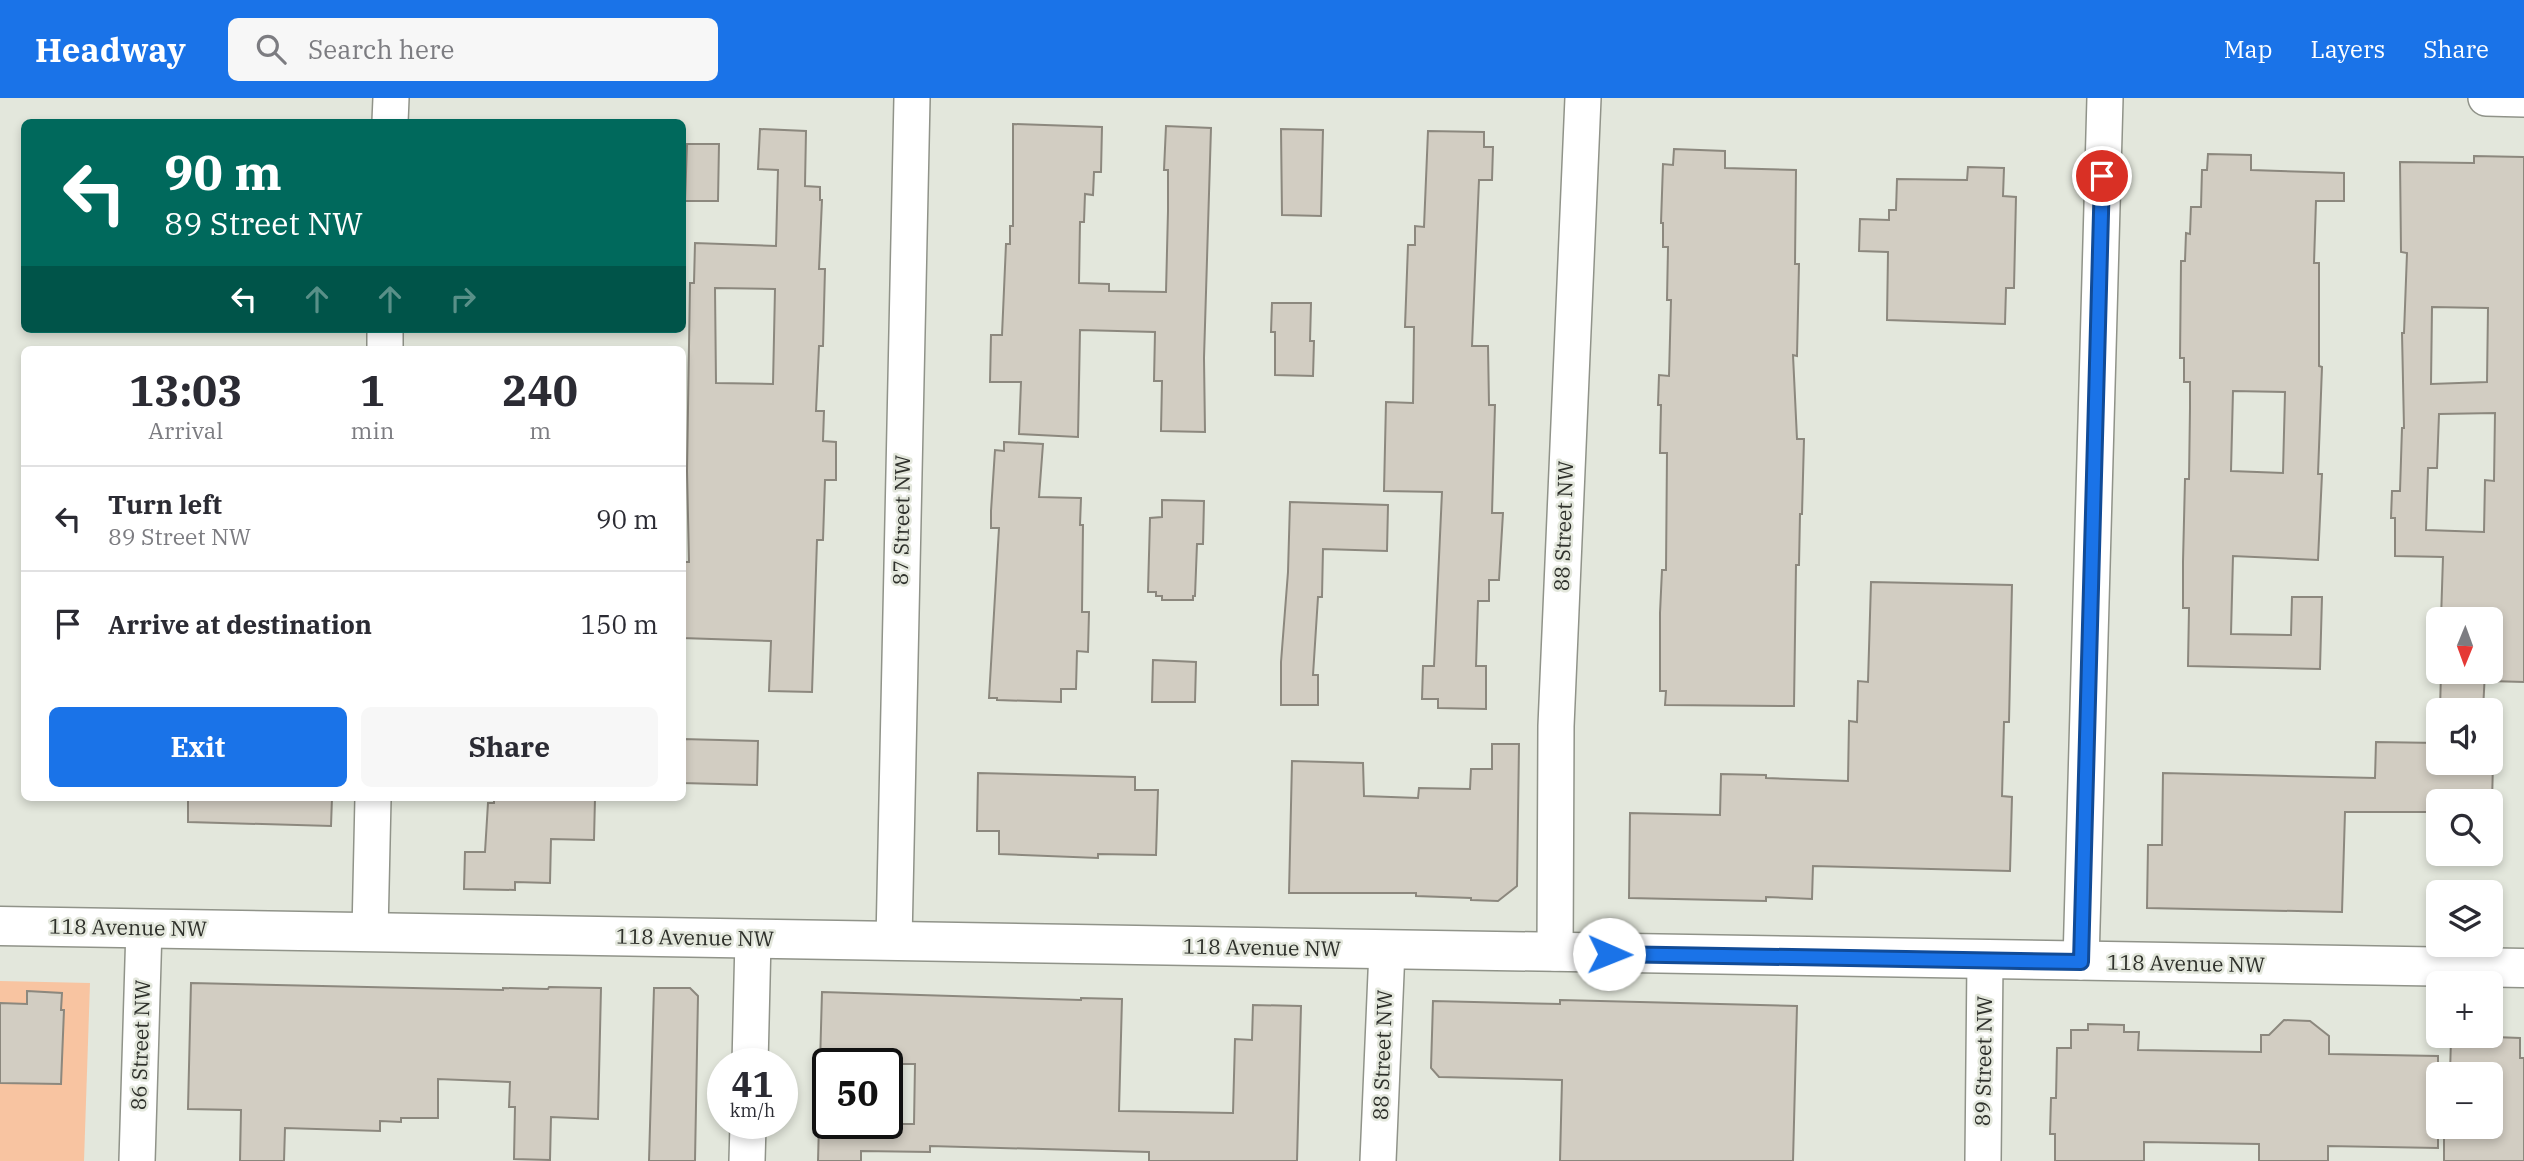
<!DOCTYPE html>
<meta charset="utf-8">
<style>
:root{--surface:#fff;--page:#f7f7f7;--text:#2b2b33;--muted:#7c7c81;--line:#e1e1e2;--accent:#1a73e8}
body{margin:0;font-family:"IBM Plex Serif",serif;background:var(--page);color:var(--text);height:100vh;display:flex;flex-direction:column;font-size:26px;white-space:nowrap}
*{box-sizing:border-box;margin:0}
p{font-size:23px;color:var(--muted)}
.icon{flex:none;width:38px;height:38px;fill:none;stroke:currentColor;stroke-width:2;stroke-linecap:round;stroke-linejoin:round}
.map{position:relative;flex:1;overflow:hidden}
.panel{position:absolute;left:21px;top:248px;width:665px;height:455px;display:flex;flex-direction:column;background:var(--surface);border-radius:10px;box-shadow:0 4px 10px #0003}
.panel>*{flex:none}
.banner{position:absolute;left:21px;top:21px;width:665px;height:214px;border-radius:10px;box-shadow:0 4px 10px #0003;background:#00695c;color:#fff;overflow:hidden}
.needle{width:46px;rotate:181deg}
.controls{position:absolute;left:2426px;top:509px;display:grid;gap:14px}
.controls a{display:grid;place-items:center;width:77px;height:77px;border-radius:10px;background:var(--surface);box-shadow:0 4px 10px #0003;font-size:35px}
.speed{position:absolute;left:707px;top:950px;display:flex;gap:14px;font-size:35px;font-weight:700;text-align:center}
.speed>*{display:grid;place-content:center;width:91px;height:91px;border-radius:50%;background:var(--surface);box-shadow:0 4px 10px #0003;line-height:1}
.speed small{font-size:18px;font-weight:400}
.speed .limit{border:4px solid #111;border-radius:10px;background:#fff;color:#111}
.pin{position:absolute;display:grid;place-items:center;width:60px;height:60px;color:#fff;margin:-30px;border:4px solid #fff;border-radius:50%;box-shadow:0 2px 7px #0007}
.me{position:absolute;width:77px;margin:-38px;rotate:91deg;stroke-linejoin:round;filter:drop-shadow(0 0 5px #0008)}
.turn{display:flex;align-items:center;gap:24px;height:147px;padding:0 28px;font-size:32px}
.turn .icon{width:91px;height:91px;stroke-width:2.5}
.turn b{display:block;font-size:49px;line-height:60px}
.lanes{display:flex;align-items:center;height:66px;padding:0 28px;background:#0003;justify-content:center;gap:35px;direction:ltr}
.lanes .off{opacity:.35}
.eta{display:flex;justify-content:space-evenly;align-items:center;height:119px;text-align:center}
.eta b{font-size:42px;font-weight:700;line-height:49px}
.action{display:flex;gap:14px;margin-top:auto;padding:14px 28px}
.action a{flex:1;height:80px;border-radius:10px;background:var(--accent);color:#fff;font-size:28px;font-weight:700;line-height:80px;text-align:center}
.action a+a{background:var(--page);color:var(--text)}
ul{padding:0;list-style:none}
li{display:flex;align-items:center;gap:21px;height:105px;padding:0 28px;border-top:2px solid var(--line)}
li div{flex:1}
li b{display:block;font-size:26px}
li em{font-style:normal}
header{display:flex;align-items:center;gap:42px;box-sizing:border-box;height:98px;padding:0 35px;background:var(--accent);color:#fff}
header strong{font-size:33px}
nav{display:flex;gap:38px;margin-inline-start:auto;font-size:24px}
.search{width:490px;height:63px;background:var(--page);display:flex;align-items:center;gap:18px;box-sizing:border-box;padding:0 24px;border-radius:10px;color:var(--muted);font-size:26px}
.map>svg:first-child{display:block}
.green{fill:#f8c4a1}
.building{fill:#d2cdc2;stroke:#8c887e;stroke-width:2;fill-rule:evenodd}
.lines{fill:none;stroke-linecap:round;stroke-linejoin:round}
.minor-casing{stroke:#909389;stroke-width:38}
.major-casing{stroke:#909389;stroke-width:41}
.minor{stroke:#fff;stroke-width:35}
.major{stroke:#fff;stroke-width:38}
.route-casing{stroke:#114b97;stroke-width:18}
.route{stroke:#1a73e8;stroke-width:12}
.labels{text-anchor:middle;stroke-width:5;stroke-linejoin:round;paint-order:stroke}
.street-label{font-size:21px;fill:#2e302b;stroke:#e3e7dc}
</style>
<header>
<strong>Headway</strong>
<div class="search"><svg class="icon" aria-label="search" viewBox="0 0 24 24"><circle cx="10" cy="10" r="6"/><path d="M15 15l6 6"/></svg>Search here</div>
<nav><a>Map</a><a>Layers</a><a>Share</a></nav>
</header>
<div class="map">
<svg width="2524" height="1063" viewBox="0 0 2524 1063">
<rect width="100%" height="100%" fill="#e3e7dc"/>
<polygon class="green" points="0,883 90,885 84,1063 0,1063"/>
<g class="building">
<polygon points="1013,26 1102,29 1101,74 1094,74 1093,97 1085,96 1084,124 1080,124 1079,185 1109,186 1109,193 1166,194 1168,113 1168,72 1164,72 1166,28 1211,30 1204,260 1205,334 1161,333 1162,283 1154,283 1155,234 1080,232 1078,339 1019,336 1021,284 990,284 991,237 1002,237 1006,146 1010,146 1010,128 1013,128"/>
<path d="M760,31L806,33L805,88L820,89V102H822L819,171H825L823,248H819L816,313H824L823,343L836,344V382H825L823,442H817L812,594L769,593L771,543L682,540V464H689L687,373L690,185H694L695,145L776,148L778,72L758,71ZM715,190L775,191L773,286L716,285Z"/>
<polygon points="1281,31 1323,32 1321,118 1282,117"/>
<polygon points="1428,33 1484,34 1484,49 1493,49 1492,82 1479,82 1472,248 1488,248 1489,307 1495,307 1492,415 1503,415 1499,482 1489,482 1489,503 1478,503 1476,568 1486,568 1486,611 1438,610 1438,601 1422,601 1423,568 1434,568 1442,394 1384,393 1386,304 1413,305 1414,229 1405,229 1408,147 1415,147 1415,128 1424,129"/>
<polygon points="687,46 719,46 718,103 685,103"/>
<polygon points="1674,51 1725,53 1725,70 1796,72 1795,166 1799,166 1797,258 1793,257 1797,341 1804,341 1802,416 1800,416 1799,467 1796,467 1794,608 1665,607 1666,593 1660,593 1660,515 1662,472 1666,472 1667,355 1660,355 1661,307 1658,307 1659,277 1669,278 1671,202 1667,202 1668,149 1663,149 1663,125 1661,125 1663,66 1673,67"/>
<path d="M2208,56L2251,57V72L2344,75V103H2316L2314,165H2319V268L2322,269L2318,376H2322L2318,462L2233,458L2231,536L2291,537L2292,499H2322L2320,571L2188,568L2189,510H2183V464L2185,381H2189L2190,310V284H2184V260H2180L2181,163H2185L2186,135L2190,136L2191,109H2201L2202,72H2207ZM2233,293L2285,294L2283,375L2231,373Z"/>
<path d="M2474,58L2524,59V584L2490,583V522H2441L2443,459L2395,458V420H2391L2392,393H2400L2402,330H2404L2402,235H2404L2407,155L2401,154L2400,64L2474,65ZM2432,209L2488,210L2487,284L2431,286ZM2495,315L2494,383L2485,382L2484,434L2426,432L2428,370H2437L2439,316Z"/>
<polygon points="1968,69 2004,70 2003,98 2016,99 2014,190 2006,190 2005,226 1887,222 1888,154 1859,153 1860,121 1889,122 1889,112 1896,112 1897,81 1967,82"/>
<polygon points="1272,205 1311,205 1310,243 1314,243 1313,278 1275,277 1275,234 1271,234"/>
<polygon points="1004,344 1043,346 1039,399 1081,400 1080,427 1083,427 1082,514 1089,514 1088,554 1077,553 1076,591 1061,591 1061,604 997,602 997,600 989,600 999,430 991,430 991,413 995,352 1004,353"/>
<polygon points="1162,402 1204,403 1203,446 1197,446 1195,498 1193,498 1193,502 1162,502 1162,498 1156,498 1156,494 1148,494 1150,420 1162,419"/>
<polygon points="1290,404 1388,407 1387,453 1323,451 1322,499 1318,499 1313,577 1318,577 1318,607 1281,607 1281,564 1288,474"/>
<polygon points="1871,484 2012,487 2009,624 2004,624 2002,698 2012,699 2010,773 1813,768 1812,801 1766,799 1766,803 1629,800 1630,715 1720,717 1721,676 1766,677 1766,680 1848,683 1849,623 1857,624 1858,583 1868,584"/>
<polygon points="1153,562 1196,564 1195,604 1152,604"/>
<polygon points="2441,574 2485,574 2483,612 2440,612"/>
<polygon points="682,641 758,643 757,687 682,685"/>
<polygon points="2376,644 2438,645 2438,665 2493,665 2492,704 2438,704 2438,714 2345,714 2342,814 2147,810 2148,747 2162,747 2163,675 2375,680"/>
<polygon points="1492,646 1519,646 1517,788 1498,803 1471,802 1471,800 1416,798 1416,795 1289,795 1292,663 1363,665 1364,698 1418,700 1419,690 1470,691 1471,671 1492,671"/>
<polygon points="978,675 1135,679 1135,692 1158,692 1156,757 1098,756 1098,760 999,756 999,733 977,733"/>
<polygon points="188,700 332,700 331,728 188,724"/>
<polygon points="494,700 557,702 557,700 595,700 594,742 551,741 550,785 515,784 515,792 464,791 465,754 485,754 488,705 494,705"/>
<polygon points="191,885 503,892 503,890 548,891 549,889 601,890 598,1021 551,1019 550,1062 514,1061 515,1009 509,1009 510,984 438,981 438,1020 401,1020 401,1024 380,1023 380,1033 285,1030 284,1063 240,1063 241,1012 188,1011"/>
<polygon points="654,890 690,890 698,898 695,1063 649,1063"/>
<polygon points="27,893 62,895 61,912 64,912 61,986 0,985 0,905 27,906"/>
<polygon points="822,894 1081,902 1081,900 1122,901 1119,1013 1233,1015 1235,941 1252,942 1253,907 1301,908 1297,1063 1149,1063 1149,1054 930,1048 930,1054 861,1053 861,1063 818,1063 819,1026 914,1026 915,966 820,966"/>
<polygon points="1560,902 1797,908 1793,1063 1560,1063 1562,982 1439,979 1431,970 1433,903 1560,906"/>
<polygon points="2284,922 2310,923 2329,938 2329,956 2438,958 2438,1050 2328,1048 2328,1063 2259,1063 2259,1046 2144,1044 2144,1063 2055,1063 2055,1036 2050,1036 2051,1000 2056,1000 2057,950 2071,950 2071,932 2088,932 2088,926 2124,927 2124,934 2139,934 2138,952 2261,954 2261,937 2269,937"/>
<polygon points="2468,938 2520,940 2520,960 2524,960 2524,1063 2444,1063 2444,1029 2490,1029 2490,976 2450,976 2451,940 2468,940"/>
</g>
<g class="lines">
<g class="minor-casing">
<g id="minor">
<polyline points="2486,0 2524,1"/>
<polyline points="390,24 391,0"/>
<polyline points="385,252 385,231"/>
<polyline points="370,834 373,700"/>
<polyline points="894,843 912,0"/>
<polyline points="1555,855 1556,628 1583,0"/>
<polyline points="2081,864 2105,0"/>
<polyline points="750,966 753,841"/>
<polyline points="137,1063 144,830"/>
<polyline points="747,1063 748,1026"/>
<polyline points="1378,1063 1387,852"/>
<polyline points="1983,1063 1985,863"/>
</g>
</g>
<g class="major-casing">
<polyline id="major" points="0,828 2524,870"/>
</g>
<use href="#minor" class="minor"/>
<use href="#major" class="major"/>
</g>
<g class="lines">
<g class="route-casing">
<polyline id="route" points="1609,856 2081,864 2102,78"/>
</g>
<use href="#route" class="route"/>
</g>
<g class="labels">
<g class="street-label">
<text transform="translate(902 422) rotate(-89)" y="7">87 Street NW</text>
<text transform="translate(1564 428) rotate(-88)" y="7">88 Street NW</text>
<text transform="translate(128 830) rotate(1)" y="7">118 Avenue NW</text>
<text transform="translate(695 840) rotate(1)" y="7">118 Avenue NW</text>
<text transform="translate(1262 850) rotate(1)" y="7">118 Avenue NW</text>
<text transform="translate(2186 866) rotate(1)" y="7">118 Avenue NW</text>
<text transform="translate(141 947) rotate(-88)" y="7">86 Street NW</text>
<text transform="translate(1383 957) rotate(-88)" y="7">88 Street NW</text>
<text transform="translate(1984 963) rotate(-89)" y="7">89 Street NW</text>
</g>
</g>
</svg>
<div class="controls">
<a><svg class="needle" viewBox="-14 -14 28 28"><path d="M0-13l5 13h-10z" fill="#e53935"/><path d="M0 13l5-13h-10z" fill="#7c7c81"/></svg></a>
<a><svg class="icon" aria-label="sound" viewBox="0 0 24 24"><path d="M4 9h4l5-4v14l-5-4H4zM17 9q2 3 0 6"/></svg></a>
<a><svg class="icon" aria-label="search" viewBox="0 0 24 24"><circle cx="10" cy="10" r="6"/><path d="M15 15l6 6"/></svg></a>
<a><svg class="icon" aria-label="layers" viewBox="0 0 24 24"><path d="M12 4l9 5-9 5-9-5zM3 14l9 5 9-5"/></svg></a>
<a>+</a>
<a>−</a>
</div>
<div class="speed"><div>41<small>km/h</small></div><div class="limit">50</div></div>
<div class="pin" style="left:2102px;top:78px;background:#d93025"><svg class="icon" aria-label="arrive" viewBox="0 0 24 24"><path d="M6 21V4h12l-3 4 3 4H6"/></svg></div>
<svg class="me" style="left:1609px;top:856px" viewBox="-20 -20 40 40"><circle r="19" fill="#fff"/><path d="M0-13L10 11 0 6-10 11z" fill="#1a73e8"/></svg>
<div class="banner">
<div class="turn"><svg class="icon" aria-label="left" viewBox="0 0 24 24"><path d="M17 20v-9H6M10 6l-5 5 5 5"/></svg><div><b>90 m</b>89 Street NW</div></div>
<div class="lanes"><svg class="icon" aria-label="left" viewBox="0 0 24 24"><path d="M17 20v-9H6M10 6l-5 5 5 5"/></svg><svg class="icon off" aria-label="ahead" viewBox="0 0 24 24"><path d="M12 20V5M6 11l6-6 6 6"/></svg><svg class="icon off" aria-label="ahead" viewBox="0 0 24 24"><path d="M12 20V5M6 11l6-6 6 6"/></svg><svg class="icon off" aria-label="right" viewBox="0 0 24 24"><path d="M7 20v-9h11M14 6l5 5-5 5"/></svg></div>
</div>
<section class="panel">
<div class="eta">
<div><b>13:03</b><p>Arrival</p></div>
<div><b>1</b><p>min</p></div>
<div><b>240</b><p>m</p></div>
</div>
<ul>
<li><svg class="icon" aria-label="left" viewBox="0 0 24 24"><path d="M17 20v-9H6M10 6l-5 5 5 5"/></svg><div><b>Turn left</b><p>89 Street NW</p></div><em>90 m</em></li>
<li><svg class="icon" aria-label="arrive" viewBox="0 0 24 24"><path d="M6 21V4h12l-3 4 3 4H6"/></svg><div><b>Arrive at destination</b></div><em>150 m</em></li>
</ul>
<div class="action"><a>Exit</a><a>Share</a></div>
</section>
</div>
